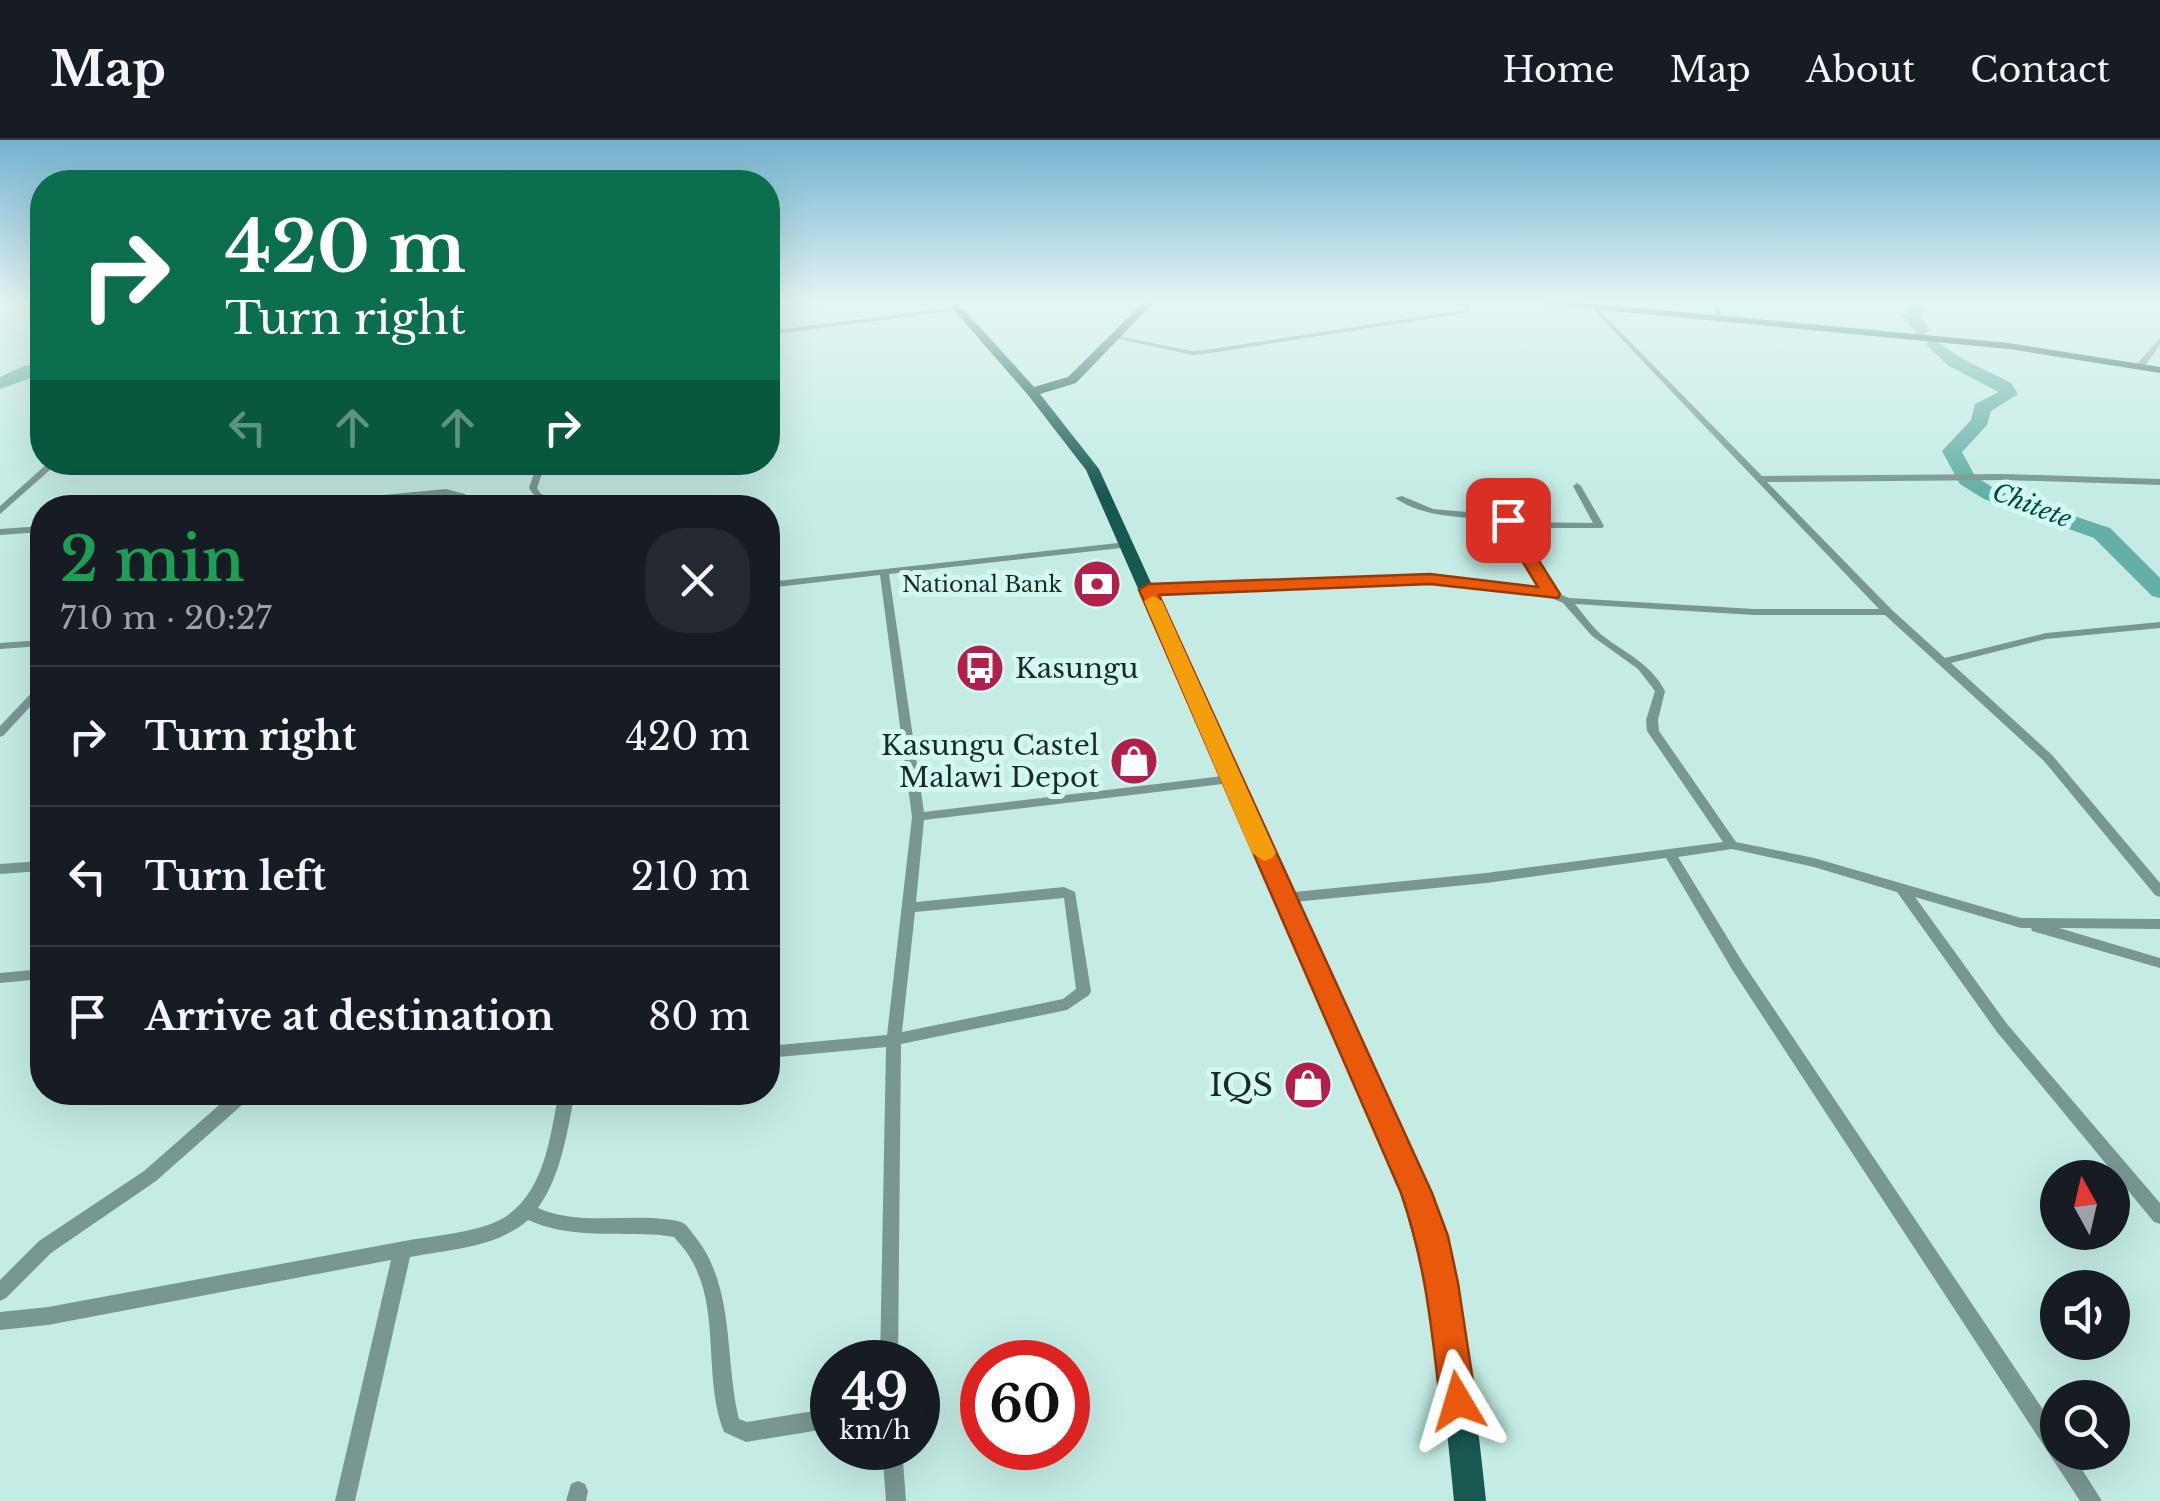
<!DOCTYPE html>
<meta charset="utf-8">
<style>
:root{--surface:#171b24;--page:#242831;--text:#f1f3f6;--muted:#9ea1a6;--line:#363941}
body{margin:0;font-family:"Libre Baskerville",serif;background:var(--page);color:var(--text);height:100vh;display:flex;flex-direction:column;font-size:38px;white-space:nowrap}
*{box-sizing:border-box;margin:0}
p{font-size:32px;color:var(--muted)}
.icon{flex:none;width:55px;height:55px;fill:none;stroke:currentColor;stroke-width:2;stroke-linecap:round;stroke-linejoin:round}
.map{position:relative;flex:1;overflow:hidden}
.sheet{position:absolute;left:30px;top:355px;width:750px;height:610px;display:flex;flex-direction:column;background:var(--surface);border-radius:40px;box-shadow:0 10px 40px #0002}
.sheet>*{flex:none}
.banner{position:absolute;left:30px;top:30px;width:750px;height:305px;border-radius:40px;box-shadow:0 10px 40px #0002;background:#0b6e4f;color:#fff;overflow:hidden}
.needle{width:65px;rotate:352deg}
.fabs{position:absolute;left:2040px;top:1020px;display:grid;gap:20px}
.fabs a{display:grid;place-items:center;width:90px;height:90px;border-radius:50%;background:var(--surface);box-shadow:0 10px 40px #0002;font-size:50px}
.speed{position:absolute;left:810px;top:1200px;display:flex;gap:20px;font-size:50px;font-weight:700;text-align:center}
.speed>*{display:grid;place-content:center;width:130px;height:130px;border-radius:50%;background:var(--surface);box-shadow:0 10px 40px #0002;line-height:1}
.speed small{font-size:25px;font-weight:400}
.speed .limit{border:15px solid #d22;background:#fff;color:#111}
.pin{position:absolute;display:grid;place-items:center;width:85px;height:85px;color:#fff;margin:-42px;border-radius:20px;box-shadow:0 5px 15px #0006}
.me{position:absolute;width:110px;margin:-55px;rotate:353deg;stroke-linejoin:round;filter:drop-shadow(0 0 8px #0008)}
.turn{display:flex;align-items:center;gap:35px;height:210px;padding:0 30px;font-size:45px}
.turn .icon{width:130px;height:130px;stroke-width:2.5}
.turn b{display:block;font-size:70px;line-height:85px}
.lanes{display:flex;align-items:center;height:95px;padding:0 30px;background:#0003;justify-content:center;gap:50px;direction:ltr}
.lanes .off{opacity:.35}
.round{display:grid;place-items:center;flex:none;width:105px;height:105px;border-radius:40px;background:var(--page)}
.head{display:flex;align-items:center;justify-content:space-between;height:170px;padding:0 30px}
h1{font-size:60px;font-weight:600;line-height:75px;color:#1e9e55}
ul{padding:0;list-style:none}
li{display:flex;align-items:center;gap:30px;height:140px;padding:0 30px;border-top:2px solid var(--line)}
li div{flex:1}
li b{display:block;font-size:38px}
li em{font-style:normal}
header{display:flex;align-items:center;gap:60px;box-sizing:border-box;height:140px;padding:0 50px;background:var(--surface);border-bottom:2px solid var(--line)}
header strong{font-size:48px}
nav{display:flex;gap:55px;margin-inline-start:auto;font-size:35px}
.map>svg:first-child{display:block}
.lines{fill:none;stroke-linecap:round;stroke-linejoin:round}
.river{fill:#65b0a6;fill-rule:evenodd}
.minor{fill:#799792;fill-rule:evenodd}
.primary{fill:#175851;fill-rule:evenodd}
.route{fill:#ea580c;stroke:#983908;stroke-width:2.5}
.slow{fill:#f59e0b}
.labels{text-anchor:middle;stroke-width:10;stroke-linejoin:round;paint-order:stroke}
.far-poi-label{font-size:22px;fill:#1a2a27;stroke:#d1f9f2;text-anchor:end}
.far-water-label{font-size:25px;font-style:italic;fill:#014942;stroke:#d1f9f2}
.poi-label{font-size:28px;fill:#1a2a27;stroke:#d1f9f2;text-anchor:start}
.near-poi-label{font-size:32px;fill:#1a2a27;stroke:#d1f9f2;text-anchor:end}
</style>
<header>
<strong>Map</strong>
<nav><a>Home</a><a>Map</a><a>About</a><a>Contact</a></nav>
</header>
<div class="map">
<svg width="2160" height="1361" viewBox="0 0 2160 1361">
<rect width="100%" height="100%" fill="#c4ece5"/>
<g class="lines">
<g class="river">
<polygon points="1918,161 1935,161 1919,176 1930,190 1922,195 1916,193 1902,175"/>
<polygon points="1933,199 1961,218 2011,243 2018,254 1991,271 1987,285 1962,312 1975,336 1998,351 2110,388 2160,438 2160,458 2152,456 2094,398 1984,359 1960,344 1942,311 1971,280 1975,264 1999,252 1949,226 1925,204"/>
<polygon points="42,224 42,234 0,249 0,237 24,226"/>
</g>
<g class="minor">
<polygon points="1460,161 1466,161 1471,172 1205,214 1192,215 1110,197 1113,195 1192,211 1205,210 1465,170"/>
<polygon points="1712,161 1718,161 1721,179 1716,178"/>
<path d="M1592,163L1762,336L2005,334L2160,339V345L2005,340L1767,342L1892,470L1945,518L2046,493L2160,482V488L2046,499L1951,523L2052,615L2160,743V757L2155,755L2044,621L1885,475H1754L1575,464C1584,475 1592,487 1603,496C1627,514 1651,524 1665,551L1658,580L1659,591L1736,702L1814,718L2021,778L2160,779V789L2059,788L2160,818V828L2032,791L2031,788H2021L1915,757L2007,884L2160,1063V1084L2154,1082L1997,892L1897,752L1814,727L1732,709L1678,717L1743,823L2058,1292V1312H2071L2102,1361H2080L1733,831L1666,718L1486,743L1284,763L1279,761L1277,758L1279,755L1284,753L1486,733L1723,702L1647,591L1646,580L1655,551L1638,529L1592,496L1563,463L1549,457L1430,442L1148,453L1143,450L1148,447L1430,436L1544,450L1522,416L1512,389L1515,386C1475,373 1431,383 1395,358L1402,356L1433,369L1489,374L1522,382L1593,383L1573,346L1577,343L1581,346L1604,386L1602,388H1523L1522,389L1532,416L1555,452L1569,458L1754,469H1879L1590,166V164Z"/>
<polygon points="958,167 961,169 960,170 768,195 768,191"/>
<polygon points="2160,198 2160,205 2143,228 2137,228 2137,224"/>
<polygon points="49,322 59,322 0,374 0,366"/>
<path d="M538,322H546L537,348L540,353L565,368C550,368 536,361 529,348Z"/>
<polygon points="446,349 465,354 474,368 465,368 459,358 446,355 310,368 273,368 277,365"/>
<polygon points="42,386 42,392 0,395 0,389"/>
<path d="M1127,402L1130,403V407L889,434L924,672L1231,635L1237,639L1231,643L924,680L916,762L1064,747L1075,752L1091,851L1089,855L1067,870L901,904L898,1222H880L886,907L768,918V906L887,895L912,677L880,435L768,448V442ZM1064,758L1076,849L1063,859L902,892L915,772Z"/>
<polygon points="42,500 42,506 0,509 0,503"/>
<polygon points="42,545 42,554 4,595 0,597 0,586 38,546"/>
<polygon points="42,721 42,731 0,734 0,724"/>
<polygon points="42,829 42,839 0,843 0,833"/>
<polygon points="234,952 253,952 251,957 156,1041 51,1113 6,1158 0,1161 0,1140 39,1101 144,1031"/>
<path d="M559,952H575C567,992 562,1034 538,1068C574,1084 614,1076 652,1078C662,1079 675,1079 683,1083C687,1085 691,1091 693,1094C736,1145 724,1218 739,1279L747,1282L832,1268V1288L746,1302L724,1292C702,1237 722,1167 689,1116C685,1109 679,1103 674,1097L660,1095C615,1092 571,1099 528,1080C496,1108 450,1109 410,1117L355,1361H335L391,1120L48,1185L0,1190V1172L48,1167C165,1145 282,1124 399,1102C428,1096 484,1093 508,1075C546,1047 550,995 559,952Z"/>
<polygon points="882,1308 902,1308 906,1361 886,1361"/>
<polygon points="578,1341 585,1344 588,1351 586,1361 566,1361 571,1344"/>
</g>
<g class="primary">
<path d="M946,161H956L1034,247L1068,237L1145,161H1155L1076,243L1040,254L1099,329L1415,1021C1459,1131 1474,1244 1486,1361H1454C1443,1244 1430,1131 1389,1021L1086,330L1028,255Z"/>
<polygon points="1533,161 1566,161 2009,203 2160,227 2160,233 2009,209 1538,164"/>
</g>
</g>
<linearGradient id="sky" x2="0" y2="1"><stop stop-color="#73b2ce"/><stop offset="0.46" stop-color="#e4f6f3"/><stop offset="1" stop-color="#e4f6f3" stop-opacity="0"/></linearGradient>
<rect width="2160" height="351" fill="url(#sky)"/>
<path class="route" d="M1508,375L1530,385L1525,390L1536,416L1560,454L1558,458L1430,444L1159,455L1432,1053L1448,1096L1458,1143L1476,1261L1470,1273L1458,1279L1446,1273L1440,1261C1432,1190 1425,1121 1401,1053L1139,450L1148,444L1430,434L1538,447L1519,416L1510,386L1500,380Z"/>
<polygon class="slow" points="1153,456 1162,461 1276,713 1272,718 1264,721 1252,713 1144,461"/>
<defs>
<g id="bank-disc" transform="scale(2.5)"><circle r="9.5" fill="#b1204b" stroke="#d1f9f2"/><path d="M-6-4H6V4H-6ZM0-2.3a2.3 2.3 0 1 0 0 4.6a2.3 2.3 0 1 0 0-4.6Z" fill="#fff"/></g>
<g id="bus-disc" transform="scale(2.5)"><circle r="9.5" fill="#b1204b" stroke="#d1f9f2"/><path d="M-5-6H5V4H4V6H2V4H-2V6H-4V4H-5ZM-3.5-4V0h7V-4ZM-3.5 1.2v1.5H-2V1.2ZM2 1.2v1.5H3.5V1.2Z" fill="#fff"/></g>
<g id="shop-disc" transform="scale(2.5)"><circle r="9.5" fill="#b1204b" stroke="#d1f9f2"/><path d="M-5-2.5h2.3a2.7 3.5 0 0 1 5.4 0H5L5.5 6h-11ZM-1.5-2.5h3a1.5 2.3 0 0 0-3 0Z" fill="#fff"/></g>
</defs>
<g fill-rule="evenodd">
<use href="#bank-disc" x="1097" y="444"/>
<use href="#bus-disc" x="980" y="528"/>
<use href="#shop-disc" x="1134" y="621"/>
<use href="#shop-disc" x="1308" y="945"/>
</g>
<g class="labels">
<g class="far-poi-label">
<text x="1062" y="452">National Bank</text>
</g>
<g class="far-water-label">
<text transform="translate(2032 365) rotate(21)" y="9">Chitete</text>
</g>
<g class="poi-label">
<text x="1015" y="538">Kasungu</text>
<text x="1099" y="615" text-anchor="end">Kasungu Castel<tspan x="1099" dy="32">Malawi Depot</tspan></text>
</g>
<g class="near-poi-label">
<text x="1273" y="956">IQS</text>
</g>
</g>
</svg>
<div class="fabs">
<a><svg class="needle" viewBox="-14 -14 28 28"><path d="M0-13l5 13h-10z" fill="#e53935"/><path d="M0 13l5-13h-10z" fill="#9ea1a6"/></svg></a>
<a><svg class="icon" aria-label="sound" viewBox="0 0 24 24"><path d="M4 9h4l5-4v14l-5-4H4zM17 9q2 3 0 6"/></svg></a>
<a><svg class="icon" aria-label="search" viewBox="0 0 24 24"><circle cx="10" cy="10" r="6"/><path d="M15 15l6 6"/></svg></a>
</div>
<div class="speed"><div>49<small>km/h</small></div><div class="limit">60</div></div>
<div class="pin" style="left:1508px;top:380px;background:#d93025"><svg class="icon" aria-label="arrive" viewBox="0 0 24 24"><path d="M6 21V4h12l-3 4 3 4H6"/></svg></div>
<svg class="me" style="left:1458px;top:1261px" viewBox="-20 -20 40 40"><path d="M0-17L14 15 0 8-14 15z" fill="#ea580c" stroke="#fff" stroke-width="4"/></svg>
<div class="banner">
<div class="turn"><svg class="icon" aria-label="right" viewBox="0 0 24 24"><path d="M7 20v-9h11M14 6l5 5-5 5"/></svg><div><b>420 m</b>Turn right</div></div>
<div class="lanes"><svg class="icon off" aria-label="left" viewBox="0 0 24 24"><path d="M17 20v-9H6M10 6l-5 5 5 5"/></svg><svg class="icon off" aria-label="ahead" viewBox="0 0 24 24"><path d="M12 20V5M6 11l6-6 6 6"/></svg><svg class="icon off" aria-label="ahead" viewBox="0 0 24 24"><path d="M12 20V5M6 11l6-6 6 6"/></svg><svg class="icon" aria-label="right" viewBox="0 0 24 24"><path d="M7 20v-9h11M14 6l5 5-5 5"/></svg></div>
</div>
<section class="sheet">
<div class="head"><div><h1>2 min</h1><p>710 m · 20:27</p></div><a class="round"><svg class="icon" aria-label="close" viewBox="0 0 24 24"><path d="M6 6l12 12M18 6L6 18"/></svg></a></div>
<ul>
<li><svg class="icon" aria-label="right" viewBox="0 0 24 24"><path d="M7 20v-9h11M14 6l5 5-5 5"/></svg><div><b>Turn right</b></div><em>420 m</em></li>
<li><svg class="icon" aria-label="left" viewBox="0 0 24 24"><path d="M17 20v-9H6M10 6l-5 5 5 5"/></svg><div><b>Turn left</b></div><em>210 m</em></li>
<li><svg class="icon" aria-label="arrive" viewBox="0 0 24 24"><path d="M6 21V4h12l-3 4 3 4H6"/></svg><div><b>Arrive at destination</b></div><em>80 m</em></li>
</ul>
</section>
</div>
